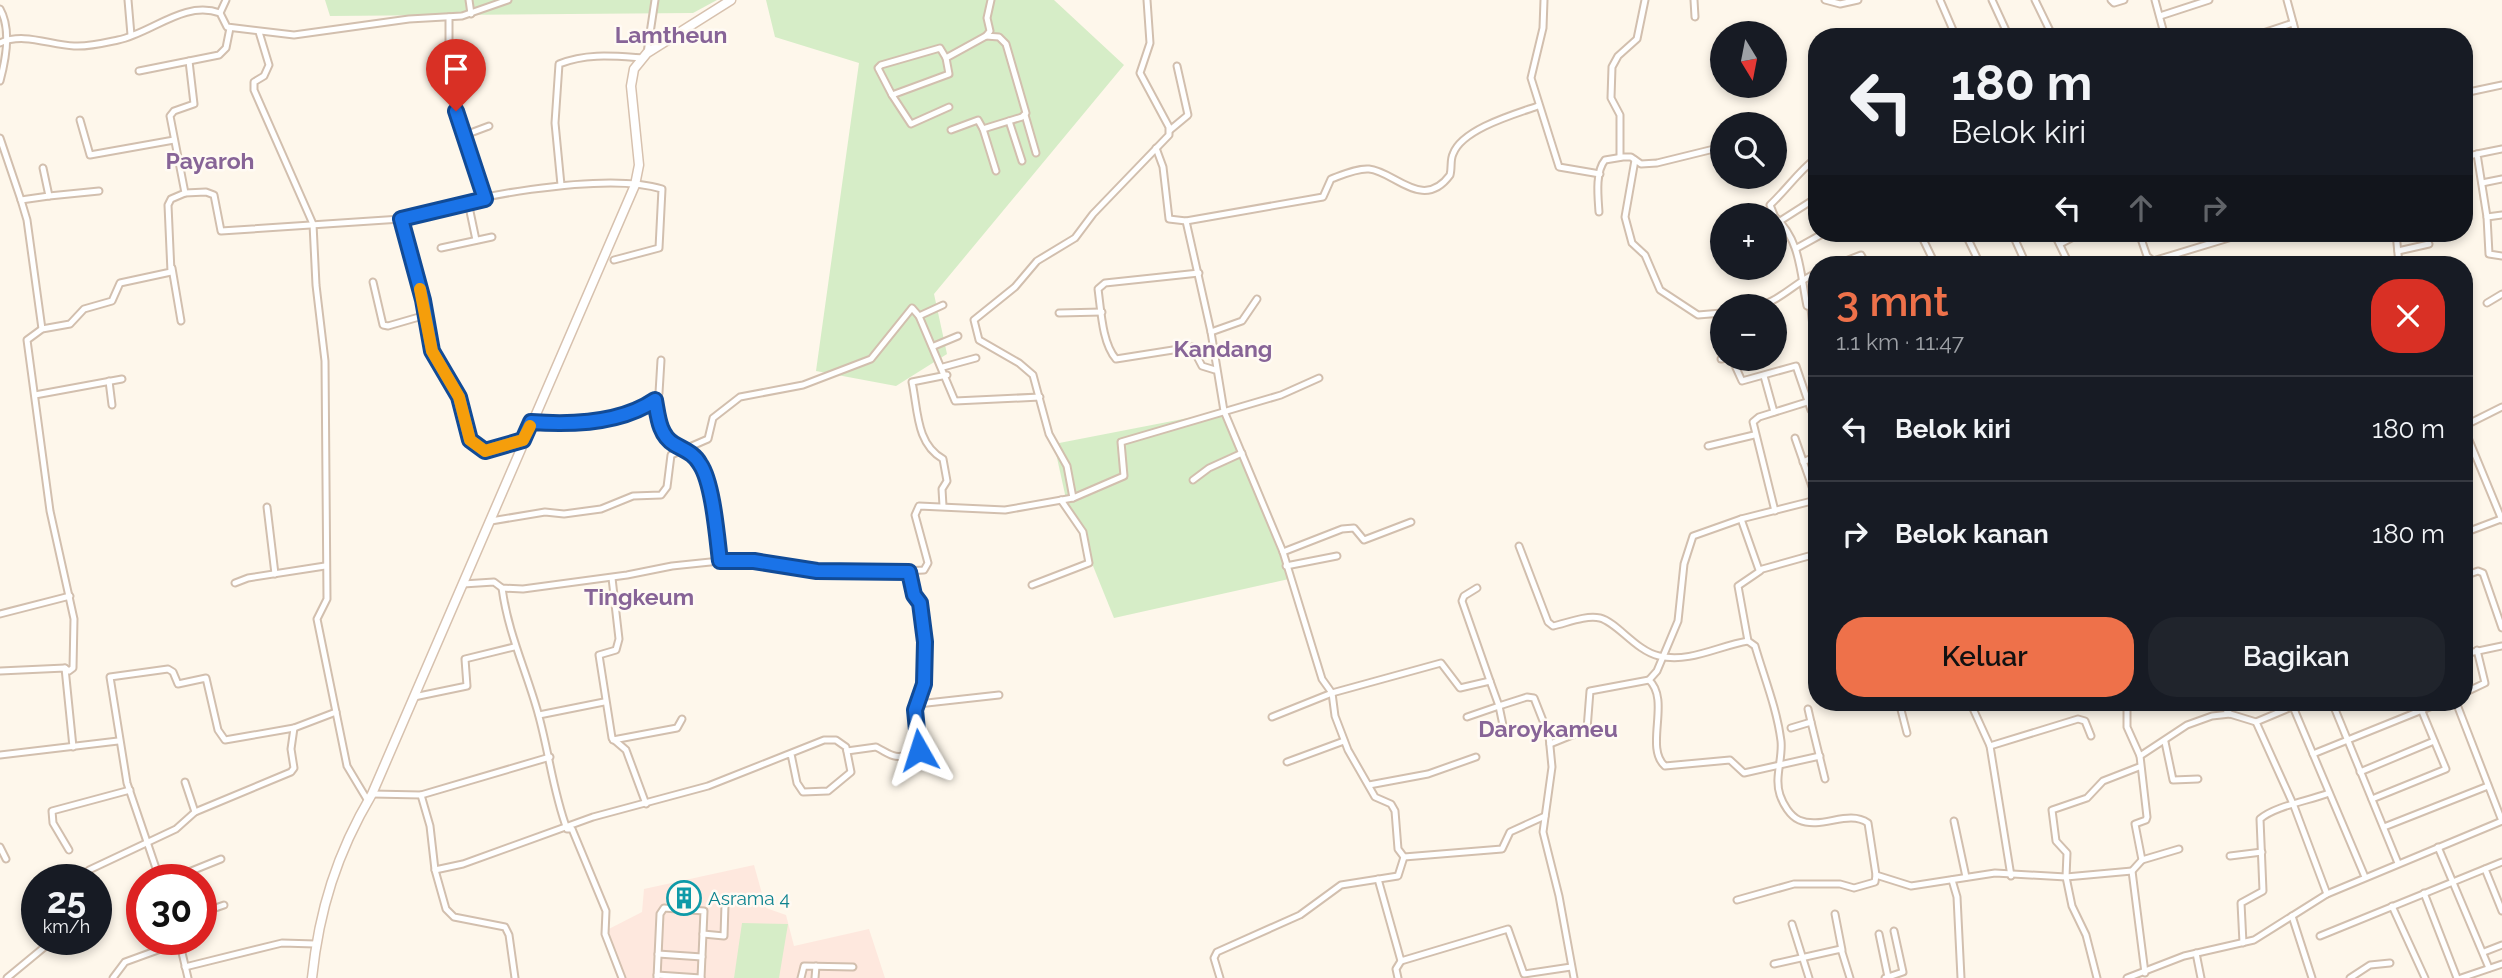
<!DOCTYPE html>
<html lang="id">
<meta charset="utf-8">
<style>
:root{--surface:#171b24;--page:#20242c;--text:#f1f3f6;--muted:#9ea1a6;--line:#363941;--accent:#ee714a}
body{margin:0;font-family:Raleway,sans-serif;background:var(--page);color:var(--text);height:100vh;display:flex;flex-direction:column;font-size:26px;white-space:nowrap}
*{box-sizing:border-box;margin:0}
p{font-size:23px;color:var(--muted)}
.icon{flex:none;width:38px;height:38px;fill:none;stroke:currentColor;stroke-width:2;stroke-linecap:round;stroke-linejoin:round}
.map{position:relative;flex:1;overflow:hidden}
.panel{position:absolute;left:1808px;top:256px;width:665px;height:455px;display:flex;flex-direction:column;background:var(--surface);border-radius:28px;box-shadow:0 4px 10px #0003}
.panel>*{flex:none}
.top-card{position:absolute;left:1808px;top:28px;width:665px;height:214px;border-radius:28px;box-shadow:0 4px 10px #0003;background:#171b24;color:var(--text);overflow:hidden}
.needle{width:46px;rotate:170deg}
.buttons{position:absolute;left:1710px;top:21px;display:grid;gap:14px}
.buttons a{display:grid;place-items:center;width:77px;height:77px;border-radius:50%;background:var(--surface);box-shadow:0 4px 10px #0003;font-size:35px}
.speed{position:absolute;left:21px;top:864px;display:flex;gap:14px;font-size:35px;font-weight:700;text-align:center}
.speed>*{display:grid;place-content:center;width:91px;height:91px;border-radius:50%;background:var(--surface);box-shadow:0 4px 10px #0003;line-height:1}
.speed small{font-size:18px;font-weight:400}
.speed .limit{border:10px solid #d22;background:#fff;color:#111}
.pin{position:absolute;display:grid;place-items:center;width:60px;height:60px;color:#fff;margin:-72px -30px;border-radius:50% 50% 50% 0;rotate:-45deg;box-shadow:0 0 7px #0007}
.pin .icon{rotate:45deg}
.me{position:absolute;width:77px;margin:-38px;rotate:354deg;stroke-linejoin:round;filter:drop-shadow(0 0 5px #0008)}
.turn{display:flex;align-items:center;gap:24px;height:147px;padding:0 28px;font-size:32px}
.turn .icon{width:91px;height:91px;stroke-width:2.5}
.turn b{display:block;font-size:49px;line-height:60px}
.lanes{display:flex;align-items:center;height:66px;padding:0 28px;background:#0003;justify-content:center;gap:35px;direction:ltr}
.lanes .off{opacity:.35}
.round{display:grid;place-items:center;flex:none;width:74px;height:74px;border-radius:28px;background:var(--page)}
.headline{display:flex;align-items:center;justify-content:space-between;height:119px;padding:0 28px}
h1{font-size:42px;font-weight:600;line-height:52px;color:var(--accent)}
.primary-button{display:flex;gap:14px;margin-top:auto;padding:14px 28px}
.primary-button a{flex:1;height:80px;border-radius:28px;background:var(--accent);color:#111;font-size:28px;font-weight:600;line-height:80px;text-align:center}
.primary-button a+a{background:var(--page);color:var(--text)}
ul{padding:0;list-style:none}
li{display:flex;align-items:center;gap:21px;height:105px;padding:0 28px;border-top:2px solid var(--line)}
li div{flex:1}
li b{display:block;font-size:26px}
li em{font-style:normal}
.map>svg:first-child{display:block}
.commercial{fill:#fee8de}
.green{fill:#d6edc7}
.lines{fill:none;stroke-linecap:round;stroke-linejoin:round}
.street-casing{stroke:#d2bfae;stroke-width:9}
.secondary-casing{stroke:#d7c1ae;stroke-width:11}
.street{stroke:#fff;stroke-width:5}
.secondary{stroke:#fff;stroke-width:8}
.route-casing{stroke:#114b97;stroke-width:18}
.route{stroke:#1a73e8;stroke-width:12}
.slow{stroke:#f59e0b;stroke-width:12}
.labels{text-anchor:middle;stroke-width:5;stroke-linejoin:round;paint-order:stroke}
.culture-label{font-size:19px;fill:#0d838f;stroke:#fffaf3;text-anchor:start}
.quarter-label{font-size:23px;font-weight:bold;fill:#876497;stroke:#fffaf3}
</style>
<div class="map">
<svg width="2502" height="978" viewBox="0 0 2502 978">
<rect width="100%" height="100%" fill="#fef7eb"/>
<polygon class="commercial" points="754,865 766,908 786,915 794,946 869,929 885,978 617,978 601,933 642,912 644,889"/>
<g class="green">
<polygon points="325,0 717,0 693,13 330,16"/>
<polygon points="766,0 1054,0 1124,65 934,294 947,354 896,386 816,371 859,63 775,37"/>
<polygon points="1224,411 1289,579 1114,618 1066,499 1054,444"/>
<polygon points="742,923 788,924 779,978 734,978"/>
</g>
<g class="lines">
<g class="street-casing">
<g id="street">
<polyline points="128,0 131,35"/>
<polyline points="469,0 471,14"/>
<polyline points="991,0 987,18 990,31 986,36 999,37 1006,44 1026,113 1022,117 983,129 996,171"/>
<polyline points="1544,0 1543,28 1531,78 1559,167 1600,174"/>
<polyline points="1694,0 1695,17"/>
<polyline points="1825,0 1840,4 1858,0"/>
<polyline points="1940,0 1956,37"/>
<polyline points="1992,0 2009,37"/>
<polyline points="2035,0 2053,37"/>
<polyline points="2111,0 2114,3 2124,0"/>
<polyline points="2155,0 2165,37"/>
<polyline points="2287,0 2297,37"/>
<path d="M0,9C11,28 6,59 0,81"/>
<polyline points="220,13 226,0"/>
<polyline points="2160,16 2209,0"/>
<polyline points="449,17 449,52 462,93 462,99 455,105 485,199"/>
<polyline points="259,32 269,65 264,76 254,82 254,90 313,224 316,285 325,361 327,599 317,619 347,766 368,801"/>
<polyline points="2251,37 2293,23"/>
<path d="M0,43C23,32 50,45 74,46C88,47 104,43 118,40C152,33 184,0 220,13L227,27L294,35L409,19L462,16L508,0"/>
<polyline points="647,53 655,0"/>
<polyline points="139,71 219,55 226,48 230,28"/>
<polyline points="2464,93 2502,85"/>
<polyline points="892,95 878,68 881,65 940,48 946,58"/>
<polyline points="949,107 911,124 892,95 949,74 946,58 986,36"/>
<polyline points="1025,115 1036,153"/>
<polyline points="80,120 90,155 174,140"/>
<polyline points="1009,121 1022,161"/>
<polyline points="951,130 978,120 983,129"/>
<polyline points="1170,130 1188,115 1177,66"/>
<polyline points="465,135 489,126"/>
<polyline points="0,138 21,200 49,196 43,168"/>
<path d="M1156,148L1163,167L1169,219L1186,221L1323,197L1331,179C1342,175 1357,168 1369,169C1394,171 1423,212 1450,175C1452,168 1450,160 1453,154C1462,129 1515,114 1538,106"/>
<polyline points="2502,149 2477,154 2487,217 2502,215"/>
<polyline points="1620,157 1620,115 1611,98 1612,67 1618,56 1637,39 1645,0"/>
<polyline points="2465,157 2477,154"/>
<polyline points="1635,160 1625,217 1632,243 1645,255 1660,290 1698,315 1722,313"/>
<polyline points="2482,183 2502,179"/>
<path d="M561,185L555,123L559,64C587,53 613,56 643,58"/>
<polyline points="185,193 206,192 214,195 221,231 401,219"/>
<polyline points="49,196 99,191"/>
<polyline points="21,200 27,220 42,329"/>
<polyline points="468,202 476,240"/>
<path d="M1599,212C1598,197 1595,172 1605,160L1623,157H1631L1641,164L1657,163L1722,147"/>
<path d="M1774,215L1770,205C1787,189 1798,172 1816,158"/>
<path d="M1774,216C1801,240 1800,273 1807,306L1816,308"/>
<polyline points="2487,217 2489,254 2502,256"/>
<polyline points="1186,221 1211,332 1224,411 1283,552 1322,679 1332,693 1441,663 1460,688 1490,681 1499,706 1527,697 1534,698 1549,736 1552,767 1543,832 1559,896 1574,978"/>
<polyline points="1780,221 1816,198"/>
<polyline points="1920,233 1935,264"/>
<polyline points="1965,233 1980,264"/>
<polyline points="2012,233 2026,264"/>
<polyline points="2054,233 2069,264"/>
<polyline points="2139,233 2147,256 2153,261 2245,233"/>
<polyline points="2396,233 2399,264"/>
<polyline points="2060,244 2081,233"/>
<polyline points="441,248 492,237"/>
<polyline points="1797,248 1824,233"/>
<polyline points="2398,251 2429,244"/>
<polyline points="1838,264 1861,255 1866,264"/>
<polyline points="172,268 181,321"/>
<path d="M1199,273L1105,283L1098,289C1101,310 1102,343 1116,359L1192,347L1202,366L1215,370"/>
<polyline points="373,282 383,325 388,326 426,315"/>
<polyline points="2487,303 2502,294"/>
<polyline points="943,305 919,316 955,401 1040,397"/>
<path d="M1758,306C1780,301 1796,282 1816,273"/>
<polyline points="1811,309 1814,335"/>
<polyline points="1059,313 1102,312"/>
<polyline points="1211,332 1242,321 1257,299"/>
<polyline points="934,346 958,336"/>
<polyline points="1721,359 1722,359"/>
<polyline points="1732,359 1742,381 1796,366 1811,410 1816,410"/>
<polyline points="943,367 976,358"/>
<polyline points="1764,376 1774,412"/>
<polyline points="109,381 112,405"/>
<polyline points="35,395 122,379"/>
<path d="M655,400C658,416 659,435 674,444C684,450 694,453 700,464C713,484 717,537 720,561"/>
<path d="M531,423C560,424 644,422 659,393L661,360"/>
<polyline points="2464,426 2502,407"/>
<polyline points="2464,428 2502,520"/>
<polyline points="1795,438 1816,498"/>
<path d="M523,440L485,451L470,440L459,397L432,351L423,300L401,219C457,198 605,171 662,189L659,248L614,260"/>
<polyline points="1708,446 1754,435"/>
<polyline points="1803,462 1816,456"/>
<polyline points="1193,480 1209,468 1242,453"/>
<polyline points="1073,498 1067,466 1049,434 1033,375 1019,363 979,340 974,320 1015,287 1037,261 1075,238 1093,214 1169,135 1169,127 1140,73 1150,43 1147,0"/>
<path d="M943,506L942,489L947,481L943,459C916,444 918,410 912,382L947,375"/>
<polyline points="267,507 275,574"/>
<polyline points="1775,511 1753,422 1759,417 1807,402"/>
<polyline points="1741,519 1759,570 1816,554"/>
<polyline points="491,521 545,512 564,514 601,509 633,496 661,495 667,487 671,455 708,439 713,418 740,397 803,385 871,359 912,308 919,316"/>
<polyline points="2464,533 2501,519"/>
<path d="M1519,546L1548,622L1553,626C1567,623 1585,615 1600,618C1617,622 1636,651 1659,656C1690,663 1718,646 1748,641"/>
<polyline points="1283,552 1342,529 1354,528 1364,540 1411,522"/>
<polyline points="1286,566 1337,556"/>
<path d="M1760,571L1738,586L1748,641L1755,646C1764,677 1777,709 1781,741C1783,758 1774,778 1780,795C1783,804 1790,816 1799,820C1822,830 1848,809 1868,823L1876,875L1911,886L1995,873L2066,877L2132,871L2145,973"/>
<polyline points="2464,576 2478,571 2483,573 2502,628"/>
<polyline points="612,578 619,639 616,650 599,655 612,738 626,750 646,804"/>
<polyline points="235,583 248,578 325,566"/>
<polyline points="463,584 494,582 502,588 523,589 627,575 672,566 720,561 754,561 817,571 866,573 924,570 928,563 915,515 919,506 1005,510 1073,498 1124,476 1121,442 1281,395 1319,378"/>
<polyline points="1032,585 1089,563 1083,532 1061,500"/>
<path d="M502,588C508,633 526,670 538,713C549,752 553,792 567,829H572L606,911L605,934L622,978"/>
<polyline points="1477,588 1464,596 1462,601 1490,681"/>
<polyline points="0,614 70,596"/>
<polyline points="2464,654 2502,646"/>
<polyline points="65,668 73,747"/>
<polyline points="0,671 65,668 69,671 73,668 74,619 50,511 27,340 42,329 70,324 84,309 112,301 120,283 171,272 168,205 171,199 185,193 170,116 174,111 194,104 189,61"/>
<polyline points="1649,680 1657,671 1678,621 1684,564 1693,536 1741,519 1816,500"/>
<polyline points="2464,693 2485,683 2477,650"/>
<polyline points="414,697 467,686 465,659 514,647"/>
<polyline points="1899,702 1907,733"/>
<polyline points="1970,702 1990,746 2011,876"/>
<polyline points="2127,702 2127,727 2140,756 2147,817 2146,820 2135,824 2142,860 2132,871"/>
<polyline points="2219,702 2230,714"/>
<polyline points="2291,702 2365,877"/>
<polyline points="2332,702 2398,863"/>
<polyline points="2456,702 2502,821"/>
<polyline points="918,704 999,695"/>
<polyline points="2334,708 2350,702"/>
<polyline points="539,715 604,702"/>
<polyline points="1272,717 1332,693 1335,716 1348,750 1375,797 1391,804 1395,811 1398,849 1404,857"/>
<polyline points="1467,717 1499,706 1504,730"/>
<polyline points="1811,722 1825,779"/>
<polyline points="2256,722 2294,806 2327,894"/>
<polyline points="1791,728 1811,722 1808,709"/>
<polyline points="613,740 677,728 682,719"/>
<polyline points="2165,742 2173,780 2198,779"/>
<path d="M1550,744L1587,729L1590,691L1649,680C1671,700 1644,748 1665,766L1730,760L1744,773L1820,756"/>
<polyline points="1990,746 2078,719 2085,721 2091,736"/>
<path d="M847,751L876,747C895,757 891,758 915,755L919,750L915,710L924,683L925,643L920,603L914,595L909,572"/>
<polyline points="2313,754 2442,702"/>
<polyline points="0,755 118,741"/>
<polyline points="2140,756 2187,725 2212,716 2230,714 2256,722 2294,706"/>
<polyline points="1287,762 1344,741"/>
<polyline points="2360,772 2434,741"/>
<polyline points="185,782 195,812"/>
<polyline points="1369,785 1428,774 1476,757"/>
<polyline points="372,794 421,795 550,757"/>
<polyline points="421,795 430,826 435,870 446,909 454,917 505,927 509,935 515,978"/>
<polyline points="2372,799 2446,769 2421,709"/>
<polyline points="1954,821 1966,877"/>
<polyline points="2384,827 2488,786"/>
<polyline points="0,847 6,859"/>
<polyline points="2438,847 2489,968"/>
<polyline points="69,850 53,823 52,811 130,790"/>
<polyline points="2230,856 2262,852"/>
<polyline points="1404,857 1502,849 1510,832 1545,816"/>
<polyline points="2142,860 2179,849"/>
<polyline points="2485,869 2502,911"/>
<polyline points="435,870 463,864 593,817 708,786 824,740 836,740 846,747 851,772 828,791 803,792 797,783 791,754"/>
<polyline points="1378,879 1401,961 1508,929 1524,974 1571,967"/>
<polyline points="88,880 89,870 176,829 195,812 291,772 294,768 291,749 294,728"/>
<polyline points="160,880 127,783 110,677 168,669 173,672 178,684 206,678 218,730 225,740 294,728 336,712"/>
<polyline points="169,880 221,859"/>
<polyline points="1952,880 1957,897 1961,978"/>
<polyline points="2424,893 2457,978"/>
<polyline points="1737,900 1794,884 1840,884 1854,888 1875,882 1876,875"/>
<polyline points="2392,906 2425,978"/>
<polyline points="201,913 224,905"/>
<polyline points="1835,914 1842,950"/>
<polyline points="2292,916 2312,978"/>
<polyline points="1792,924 1809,978"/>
<polyline points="703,934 724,936 725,904"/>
<polyline points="1879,934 1888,977"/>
<polyline points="2320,936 2502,862"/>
<polyline points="179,940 188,978"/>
<path d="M2243,943L2241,903L2263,891L2260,819C2275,806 2308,801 2329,793"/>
<polyline points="2484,952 2502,945"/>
<polyline points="2196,953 2201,978"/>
<polyline points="658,954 702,957"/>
<polyline points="1774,964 1841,949 1850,978"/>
<polyline points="185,967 282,943 315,944"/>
<polyline points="657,975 701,978"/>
<polyline points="7,978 53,940"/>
<polyline points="113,978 125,962 180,942"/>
<polyline points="657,978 660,914 664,908 704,911 701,978"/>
<polyline points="801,978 804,966 853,967"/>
<polyline points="815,978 816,966"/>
<polyline points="1220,978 1214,958 1217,952 1300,915 1341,885 1398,876 1404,857"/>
<polyline points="1398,978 1396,969 1401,961"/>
<polyline points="1885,978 1903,972 1894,931"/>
<polyline points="2097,978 2086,935 2072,906 2066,877 2067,853 2056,841 2052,810 2087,798 2103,781 2139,767"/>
<polyline points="2127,978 2184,956 2254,940 2327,894 2502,821"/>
<polyline points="2350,978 2370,965 2390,963"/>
<polyline points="2461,978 2502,964"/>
</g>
</g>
<g class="secondary-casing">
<path id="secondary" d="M312,978C319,910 337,853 372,794L635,185L639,165L631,86L634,69L647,53L731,0"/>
</g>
<use href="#street" class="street"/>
<use href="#secondary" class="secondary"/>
</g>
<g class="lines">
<g class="route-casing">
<path id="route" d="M456,111L485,199L401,219L423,300L432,351L459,397L470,440L485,451L523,440L531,422C571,425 620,424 655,400C658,416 659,435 674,444C684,450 694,453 700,464C713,483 717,537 720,561H754L817,571L909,572L914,595L920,603L925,642L924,684L915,710L919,750"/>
</g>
<use href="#route" class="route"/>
<polyline class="slow" points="420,289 432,351 459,397 470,440 485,451 523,440 530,426"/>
</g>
<defs>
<g id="building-ring" transform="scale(1.75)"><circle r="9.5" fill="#fffaf3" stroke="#0f9aa8" stroke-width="1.5"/><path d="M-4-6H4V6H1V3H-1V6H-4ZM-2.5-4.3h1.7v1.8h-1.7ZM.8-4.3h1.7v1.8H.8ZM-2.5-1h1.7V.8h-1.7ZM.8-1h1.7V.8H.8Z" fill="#0f9aa8"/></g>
</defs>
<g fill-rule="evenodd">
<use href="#building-ring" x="684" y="898"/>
</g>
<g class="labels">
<g class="culture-label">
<text x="708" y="905">Asrama 4</text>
</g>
<g class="quarter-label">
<text x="671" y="43">Lamtheun</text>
<text x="210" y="169">Payaroh</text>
<text x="1223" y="357">Kandang</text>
<text x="639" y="605">Tingkeum</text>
<text x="1548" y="737">Daroykameu</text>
</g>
</g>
</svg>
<div class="buttons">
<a><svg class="needle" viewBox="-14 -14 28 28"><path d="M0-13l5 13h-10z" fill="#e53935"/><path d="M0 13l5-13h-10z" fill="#9ea1a6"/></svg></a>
<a><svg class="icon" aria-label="search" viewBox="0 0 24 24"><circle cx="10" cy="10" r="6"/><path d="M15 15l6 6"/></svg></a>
<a>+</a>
<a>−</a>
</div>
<div class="speed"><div>25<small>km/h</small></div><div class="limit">30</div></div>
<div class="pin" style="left:456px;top:111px;background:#d93025"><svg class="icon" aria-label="arrive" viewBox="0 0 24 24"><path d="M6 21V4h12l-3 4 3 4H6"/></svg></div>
<svg class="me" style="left:919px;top:750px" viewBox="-20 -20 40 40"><path d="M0-17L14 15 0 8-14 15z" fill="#1a73e8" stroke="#fff" stroke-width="4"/></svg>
<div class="top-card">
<div class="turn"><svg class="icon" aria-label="left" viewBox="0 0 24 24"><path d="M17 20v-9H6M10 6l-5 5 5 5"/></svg><div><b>180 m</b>Belok kiri</div></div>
<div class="lanes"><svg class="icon" aria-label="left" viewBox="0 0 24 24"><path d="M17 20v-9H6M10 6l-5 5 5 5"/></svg><svg class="icon off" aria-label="ahead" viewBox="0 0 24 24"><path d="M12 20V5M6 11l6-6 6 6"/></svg><svg class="icon off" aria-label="right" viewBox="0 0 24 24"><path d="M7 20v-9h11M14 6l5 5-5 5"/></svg></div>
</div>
<section class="panel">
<div class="headline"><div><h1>3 mnt</h1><p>1.1 km · 11:47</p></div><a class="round" style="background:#d93025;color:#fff"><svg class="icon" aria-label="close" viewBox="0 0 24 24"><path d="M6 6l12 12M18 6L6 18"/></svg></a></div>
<ul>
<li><svg class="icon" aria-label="left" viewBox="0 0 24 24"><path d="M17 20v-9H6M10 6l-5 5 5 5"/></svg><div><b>Belok kiri</b></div><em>180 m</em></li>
<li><svg class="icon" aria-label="right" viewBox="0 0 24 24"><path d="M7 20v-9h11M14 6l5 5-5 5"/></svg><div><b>Belok kanan</b></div><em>180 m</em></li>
</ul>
<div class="primary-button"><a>Keluar</a><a>Bagikan</a></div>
</section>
</div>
